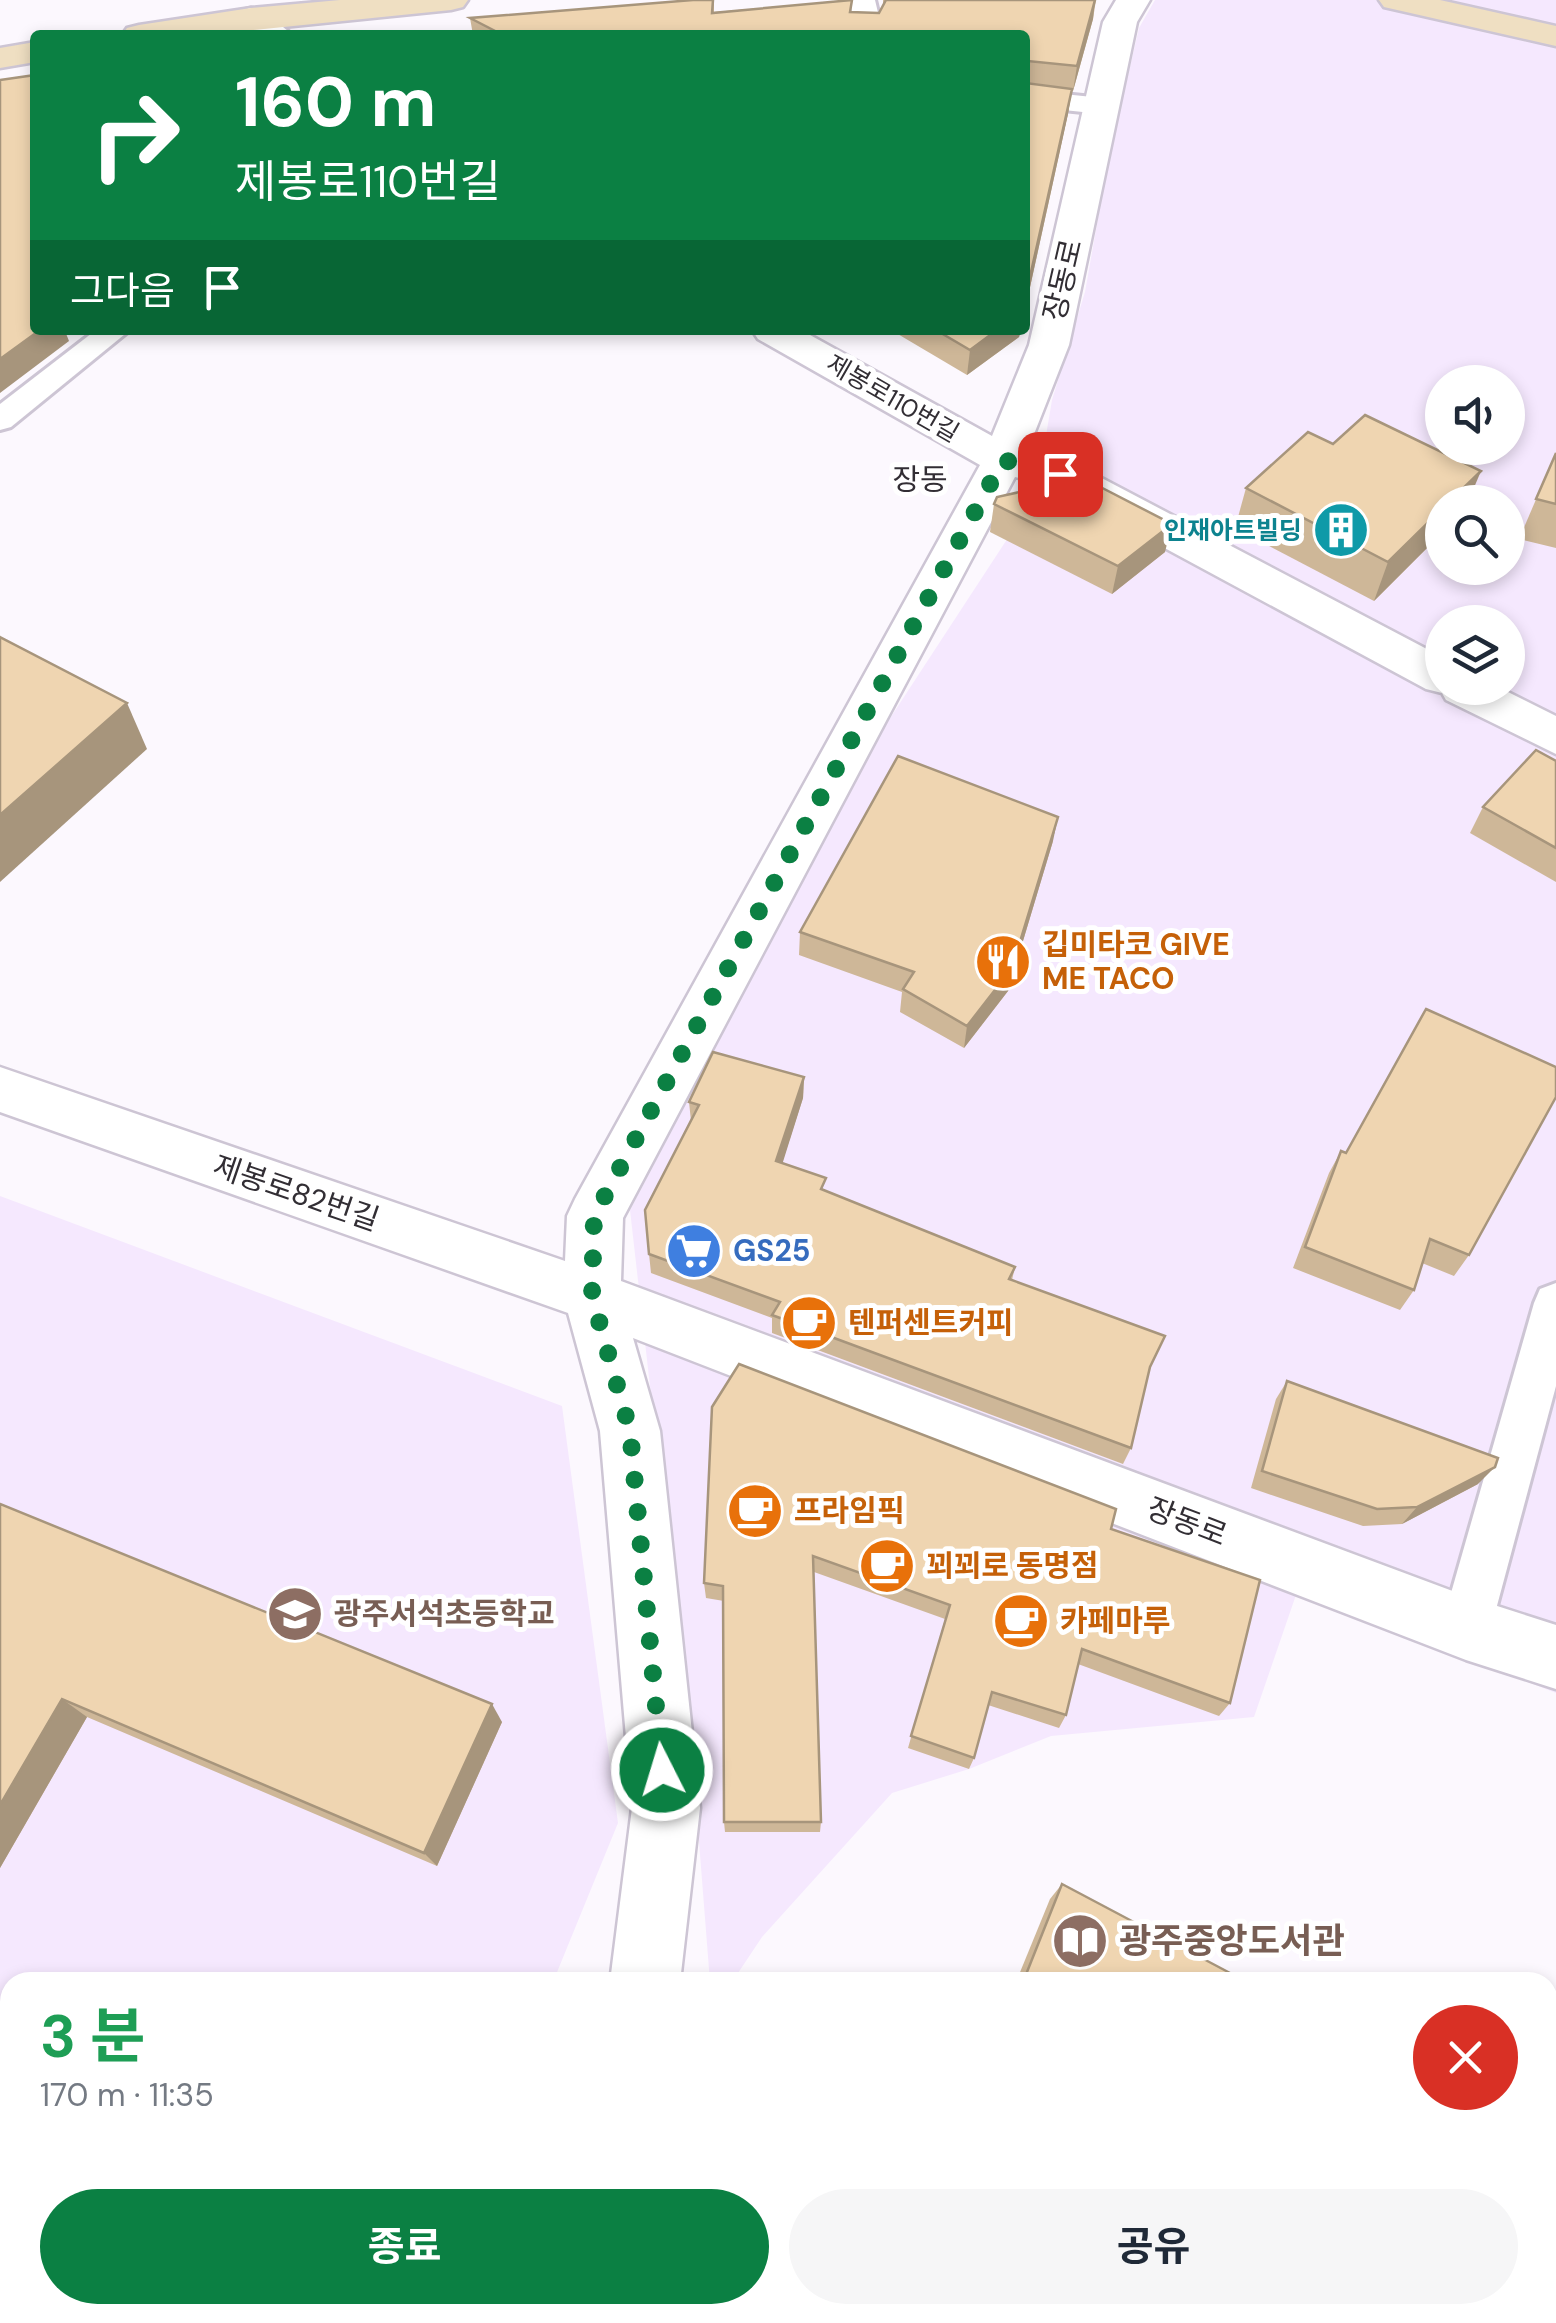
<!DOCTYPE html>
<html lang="ko">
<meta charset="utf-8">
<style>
:root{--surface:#fff;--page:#f6f6f7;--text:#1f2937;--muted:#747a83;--accent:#0b8043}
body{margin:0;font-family:"DM Sans","Noto Sans KR",sans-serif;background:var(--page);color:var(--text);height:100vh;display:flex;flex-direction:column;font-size:38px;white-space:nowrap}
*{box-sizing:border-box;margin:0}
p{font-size:32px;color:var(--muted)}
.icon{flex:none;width:55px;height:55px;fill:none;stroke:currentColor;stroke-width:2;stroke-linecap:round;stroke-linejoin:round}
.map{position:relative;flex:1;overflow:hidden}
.drawer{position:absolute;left:0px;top:1972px;width:1558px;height:352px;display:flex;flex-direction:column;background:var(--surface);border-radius:30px 30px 0 0;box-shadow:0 5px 15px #0003}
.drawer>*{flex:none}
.banner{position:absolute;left:30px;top:30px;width:1000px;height:305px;border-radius:10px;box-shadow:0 5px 15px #0003;background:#0b8043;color:#fff;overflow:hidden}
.buttons{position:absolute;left:1425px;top:365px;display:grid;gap:20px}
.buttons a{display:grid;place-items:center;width:100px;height:100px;border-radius:50%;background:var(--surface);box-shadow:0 5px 15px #0003;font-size:50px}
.pin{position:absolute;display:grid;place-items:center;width:85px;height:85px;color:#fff;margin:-42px;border-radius:20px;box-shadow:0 5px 15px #0006}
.me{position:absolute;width:110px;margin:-55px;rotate:355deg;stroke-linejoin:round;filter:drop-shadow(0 0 8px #0008)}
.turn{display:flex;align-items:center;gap:35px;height:210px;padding:0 40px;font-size:45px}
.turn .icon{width:130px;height:130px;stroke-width:2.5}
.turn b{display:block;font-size:70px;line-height:85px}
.then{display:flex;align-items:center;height:95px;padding:0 40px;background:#0003;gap:20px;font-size:38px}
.round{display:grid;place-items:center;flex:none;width:105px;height:105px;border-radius:52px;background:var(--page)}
.overview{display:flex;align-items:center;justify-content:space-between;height:170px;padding:0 40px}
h1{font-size:60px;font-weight:700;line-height:75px;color:#1e9e55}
.action{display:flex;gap:20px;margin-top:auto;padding:20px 40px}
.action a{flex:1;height:115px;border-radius:60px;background:var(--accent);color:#fff;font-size:40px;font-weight:700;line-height:115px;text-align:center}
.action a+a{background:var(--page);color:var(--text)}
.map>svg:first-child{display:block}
.built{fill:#f5e8fe;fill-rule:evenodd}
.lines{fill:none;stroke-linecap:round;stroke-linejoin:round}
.lane-casing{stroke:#cdc5d4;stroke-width:6}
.street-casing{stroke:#cdc5d4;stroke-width:5}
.secondary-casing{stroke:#cdc5d4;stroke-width:5}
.lane{fill:#fff;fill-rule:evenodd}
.street{fill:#fff;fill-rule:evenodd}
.secondary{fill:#efdfc2;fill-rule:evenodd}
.wall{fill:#ceb798}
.shaded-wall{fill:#a7957c}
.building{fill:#efd5b1;stroke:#a7957c;stroke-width:2.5}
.route{stroke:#0b8043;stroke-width:18;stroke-dasharray:0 32.4}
.labels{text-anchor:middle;stroke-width:10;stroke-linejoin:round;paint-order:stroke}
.far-street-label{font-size:25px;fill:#322e34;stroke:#fff}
.far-culture-label{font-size:25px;font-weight:bold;fill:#0d838f;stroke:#fff;text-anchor:end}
.street-label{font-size:30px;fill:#322e34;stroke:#fff}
.far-quarter-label{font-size:30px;fill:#322e34;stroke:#fff}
.food-label{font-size:30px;font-weight:bold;fill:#c56008;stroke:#fff;text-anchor:start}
.shop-label{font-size:30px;font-weight:bold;fill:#366cbe;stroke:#fff;text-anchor:start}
.education-label{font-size:30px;font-weight:bold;fill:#785e54;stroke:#fff;text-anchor:start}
.near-education-label{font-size:35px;font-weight:bold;fill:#785e54;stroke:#fff;text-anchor:start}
</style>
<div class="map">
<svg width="1556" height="2323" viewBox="0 0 1556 2323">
<rect width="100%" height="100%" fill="#fcf8fe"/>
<g class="built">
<path d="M1155,0H1556V1693L1297,1592L1254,1717L1051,1736L969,1769L892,1793L762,1937L732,1982H710L693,1765L630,1210L883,729L1036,495L1052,400L1085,292L1109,156L1139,28ZM1442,382H1508V448H1442ZM1442,502H1508V568H1442ZM1442,622H1508V688H1442Z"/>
<polygon points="0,1196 562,1406 618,1823 553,1982 10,1982 10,2315 418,2315 415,2323 0,2323"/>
</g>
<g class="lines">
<g class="lane-casing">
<g id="lane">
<polygon points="849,0 875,0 881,25 878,35 852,35 855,25"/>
<polygon points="1025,90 1102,98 1116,106 1102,114 1025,106"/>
<polygon points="96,330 130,330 11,427 0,430 0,404"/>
<polygon points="1556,1283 1556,1386 1491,1628 1483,1645 1466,1653 1449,1645 1441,1628 1534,1303 1540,1289"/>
</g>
</g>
<g class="street-casing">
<g id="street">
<polygon points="1116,0 1150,0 1137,22 1069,345 1027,452 1075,464 1442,657 1442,688 1500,688 1556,716 1556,754 1446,700 1442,693 1426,689 1046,484 1015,477 623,1218 621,1281 1466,1596 1556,1625 1556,1689 1466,1660 633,1338 660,1431 700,1808 680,1982 610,1982 632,1808 600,1431 568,1313 0,1112 0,1067 565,1261 567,1216 575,1199 980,465 758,339 752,330 801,330 992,436 1029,345 1103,22"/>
<polygon points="251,8 263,11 293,35 254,35 234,18 239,11"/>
<polygon points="544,2315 620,2315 618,2323 542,2323"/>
</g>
</g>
<g class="secondary-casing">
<g id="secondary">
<polygon points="340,0 468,0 463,7 451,10 205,35 122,35 127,28 139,25 251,8"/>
<polygon points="1379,0 1440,0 1556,26 1556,46 1384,7"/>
<polygon points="35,42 35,62 0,68 0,48"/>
</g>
</g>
<use href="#lane" class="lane"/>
<use href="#street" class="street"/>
<use href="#secondary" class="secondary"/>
</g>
<g class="wall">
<polygon points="714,0 714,12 852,0 851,12 879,13 883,6 883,0 1096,0 1093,19 1073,91 1071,91 1068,114 1025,310 1025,35 473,35 470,18"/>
<polygon points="891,330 1021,330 1019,337 967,375"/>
<polygon points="1556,453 1556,548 1519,539"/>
<polygon points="1246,488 1442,502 1442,533 1374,601 1235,528"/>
<polygon points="994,504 1165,552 1112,594 990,532"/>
<polygon points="1556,761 1556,882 1470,833 1483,807"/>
<polygon points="1053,841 1008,991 964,1048 900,1012 902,992 799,955 800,932"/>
<polygon points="804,1077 803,1098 782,1163 825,1191 1015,1267 1012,1280 1150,1368 1131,1448 1123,1464 772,1333 772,1318 651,1273 649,1254 691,1121 689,1102"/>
<polygon points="1341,1151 1469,1255 1454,1276 1422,1263 1414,1290 1400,1310 1293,1268 1329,1173"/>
<polygon points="1287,1381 1478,1484 1402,1524 1363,1526 1251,1488 1276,1399"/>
<polygon points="712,1407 1111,1529 1230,1703 1219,1716 1078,1664 1066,1715 1059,1728 988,1705 974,1758 969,1769 908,1748 945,1619 814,1572 821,1822 820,1832 725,1832 724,1822 724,1601 706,1598 704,1583"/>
<polygon points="0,1504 502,1722 437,1866 87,1717 0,1868"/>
<polygon points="1062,1884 1247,1982 1016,1982 1050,1899"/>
</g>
<g class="shaded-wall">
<polygon points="1095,0 1093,19 1073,91 1077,66"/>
<polygon points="1072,89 1068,114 1025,310 1025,299"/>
<polygon points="40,330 67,330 65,331 69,341 0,393 0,359"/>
<polygon points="997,330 1021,330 1019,337 967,375 970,350"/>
<polygon points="1481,471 1468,502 1449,502"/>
<polygon points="1442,509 1442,533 1374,601 1388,562"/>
<polygon points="1172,524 1165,552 1112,594 1118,566"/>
<polygon points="127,703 147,749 0,882 0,815"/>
<polygon points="1058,817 1053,841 1008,991 964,1048 967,1026"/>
<polygon points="804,1077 803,1098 777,1181 776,1161"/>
<polygon points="1495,1467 1478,1484 1402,1524 1417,1507"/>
<polygon points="62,1699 87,1717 0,1868 0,1805"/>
<polygon points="492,1704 502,1722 437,1866 424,1853"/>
</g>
<g class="building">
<polygon points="693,0 713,0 712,13 852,0 850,12 879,13 886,0 1095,0 1077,66 1028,61 1025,64 1025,35 503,35 470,18"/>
<polygon points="35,75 35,330 40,330 0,359 0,80"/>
<polygon points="1025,79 1025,83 1072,89 1025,299"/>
<polygon points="936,330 997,330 970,350"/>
<polygon points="1365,415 1481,471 1449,502 1442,502 1442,509 1388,562 1246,488 1308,432 1333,444"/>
<polygon points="1556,453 1556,504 1536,499"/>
<polygon points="1083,478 1172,524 1118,566 994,504 997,497"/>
<polygon points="0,637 127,703 0,815"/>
<polygon points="1536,750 1556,761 1556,848 1483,807"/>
<polygon points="898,756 1058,817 1012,968 967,1026 903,989 914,972 800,932"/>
<polygon points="1426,1009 1556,1067 1556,1097 1469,1255 1430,1239 1414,1290 1305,1247 1341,1151 1346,1153"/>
<polygon points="713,1052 804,1077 776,1161 826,1178 821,1189 1015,1267 1009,1279 1165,1336 1150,1367 1131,1448 772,1315 780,1302 649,1254 645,1210 699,1105 689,1102"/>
<polygon points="739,1364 1116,1509 1111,1529 1260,1580 1230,1703 1082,1649 1066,1715 992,1692 974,1758 911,1736 950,1605 813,1556 821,1822 724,1822 723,1586 704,1583 712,1407"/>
<polygon points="1287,1381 1498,1458 1495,1467 1417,1507 1377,1509 1262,1471"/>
<polygon points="0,1504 492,1704 424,1853 62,1699 0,1805"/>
<polygon points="1062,1884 1247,1982 1023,1982"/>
<polygon points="1548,2143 1556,2147 1556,2323 891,2323 886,2320 888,2315 1548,2315"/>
</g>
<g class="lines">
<polyline class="route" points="662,1770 630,1431 592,1296 594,1216 1003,460 1060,474"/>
</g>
<defs>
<g id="building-disc" transform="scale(2.875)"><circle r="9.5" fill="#0f9aa8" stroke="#fff"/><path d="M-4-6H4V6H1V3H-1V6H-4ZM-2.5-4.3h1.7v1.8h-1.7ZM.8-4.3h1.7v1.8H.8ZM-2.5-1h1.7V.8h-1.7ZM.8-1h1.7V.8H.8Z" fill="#fff"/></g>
<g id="restaurant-disc" transform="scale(2.875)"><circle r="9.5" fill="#e8710a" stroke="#fff"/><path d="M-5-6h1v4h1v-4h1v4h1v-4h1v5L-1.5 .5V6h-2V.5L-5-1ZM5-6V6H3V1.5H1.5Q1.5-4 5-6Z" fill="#fff"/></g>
<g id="supermarket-disc" transform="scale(2.875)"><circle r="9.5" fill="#3f7fe0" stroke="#fff"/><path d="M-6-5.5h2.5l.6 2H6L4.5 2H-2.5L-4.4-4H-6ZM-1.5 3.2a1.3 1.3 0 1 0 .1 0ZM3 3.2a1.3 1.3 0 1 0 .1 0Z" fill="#fff"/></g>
<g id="cafe-disc" transform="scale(2.875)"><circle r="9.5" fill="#e8710a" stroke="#fff"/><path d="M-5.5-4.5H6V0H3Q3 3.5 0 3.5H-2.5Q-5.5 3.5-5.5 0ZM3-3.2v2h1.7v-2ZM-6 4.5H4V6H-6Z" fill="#fff"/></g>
<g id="school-disc" transform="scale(2.875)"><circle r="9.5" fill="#8d6e63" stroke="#fff"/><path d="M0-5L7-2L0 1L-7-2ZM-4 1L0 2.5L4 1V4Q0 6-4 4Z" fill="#fff"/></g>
<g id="library-disc" transform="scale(2.875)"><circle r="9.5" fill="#8d6e63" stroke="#fff"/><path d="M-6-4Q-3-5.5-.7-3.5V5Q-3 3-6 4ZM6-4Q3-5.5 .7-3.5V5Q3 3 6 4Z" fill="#fff"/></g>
</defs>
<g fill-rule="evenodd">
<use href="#building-disc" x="1341" y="530"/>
<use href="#restaurant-disc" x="1003" y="962"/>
<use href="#supermarket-disc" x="694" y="1251"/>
<use href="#cafe-disc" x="809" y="1323"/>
<use href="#cafe-disc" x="755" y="1511"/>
<use href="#cafe-disc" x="887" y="1566"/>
<use href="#school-disc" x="295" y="1614"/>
<use href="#cafe-disc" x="1021" y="1621"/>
<use href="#library-disc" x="1080" y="1941"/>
</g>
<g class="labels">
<g class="far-street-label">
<text transform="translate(893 398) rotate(30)" y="9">제봉로110번길</text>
</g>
<g class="far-culture-label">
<text x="1302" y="539">인재아트빌딩</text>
</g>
<g class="street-label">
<text transform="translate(1063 280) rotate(-77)" y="10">장동로</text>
<text transform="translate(296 1193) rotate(19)" y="10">제봉로82번길</text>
<text transform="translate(1187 1522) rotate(21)" y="10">장동로</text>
</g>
<g class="far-quarter-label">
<text x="920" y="490">장동</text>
</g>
<g class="food-label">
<text x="1042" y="955">깁미타코 GIVE<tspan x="1042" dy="34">ME TACO</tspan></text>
<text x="848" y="1333">텐퍼센트커피</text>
<text x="794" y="1521">프라임픽</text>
<text x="926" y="1576">꾀꾀로 동명점</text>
<text x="1060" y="1631">카페마루</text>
</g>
<g class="shop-label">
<text x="733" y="1261">GS25</text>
</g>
<g class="education-label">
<text x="334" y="1624">광주서석초등학교</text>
</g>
<g class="near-education-label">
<text x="1119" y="1953">광주중앙도서관</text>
</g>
</g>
</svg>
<div class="buttons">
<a><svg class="icon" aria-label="sound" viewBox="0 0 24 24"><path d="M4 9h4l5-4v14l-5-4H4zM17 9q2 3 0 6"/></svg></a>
<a><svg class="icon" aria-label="search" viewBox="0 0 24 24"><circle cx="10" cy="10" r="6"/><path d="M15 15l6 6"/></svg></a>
<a><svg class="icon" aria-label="layers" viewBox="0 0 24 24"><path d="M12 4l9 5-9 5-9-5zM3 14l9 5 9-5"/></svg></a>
</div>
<div class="pin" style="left:1060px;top:474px;background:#d93025"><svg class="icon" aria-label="arrive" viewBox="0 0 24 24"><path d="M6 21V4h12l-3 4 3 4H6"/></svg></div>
<svg class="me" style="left:662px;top:1770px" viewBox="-20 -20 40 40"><circle r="17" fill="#0b8043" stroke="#fff" stroke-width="3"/><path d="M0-11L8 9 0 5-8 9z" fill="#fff"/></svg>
<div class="banner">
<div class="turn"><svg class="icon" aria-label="right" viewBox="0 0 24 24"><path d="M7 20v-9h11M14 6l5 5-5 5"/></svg><div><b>160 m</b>제봉로110번길</div></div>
<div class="then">그다음<svg class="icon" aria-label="arrive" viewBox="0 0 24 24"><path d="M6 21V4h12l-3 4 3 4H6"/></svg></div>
</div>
<section class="drawer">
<div class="overview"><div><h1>3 분</h1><p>170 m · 11:35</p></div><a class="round" style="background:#d93025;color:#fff"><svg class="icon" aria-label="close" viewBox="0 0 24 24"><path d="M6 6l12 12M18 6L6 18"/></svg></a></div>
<div class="action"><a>종료</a><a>공유</a></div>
</section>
</div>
